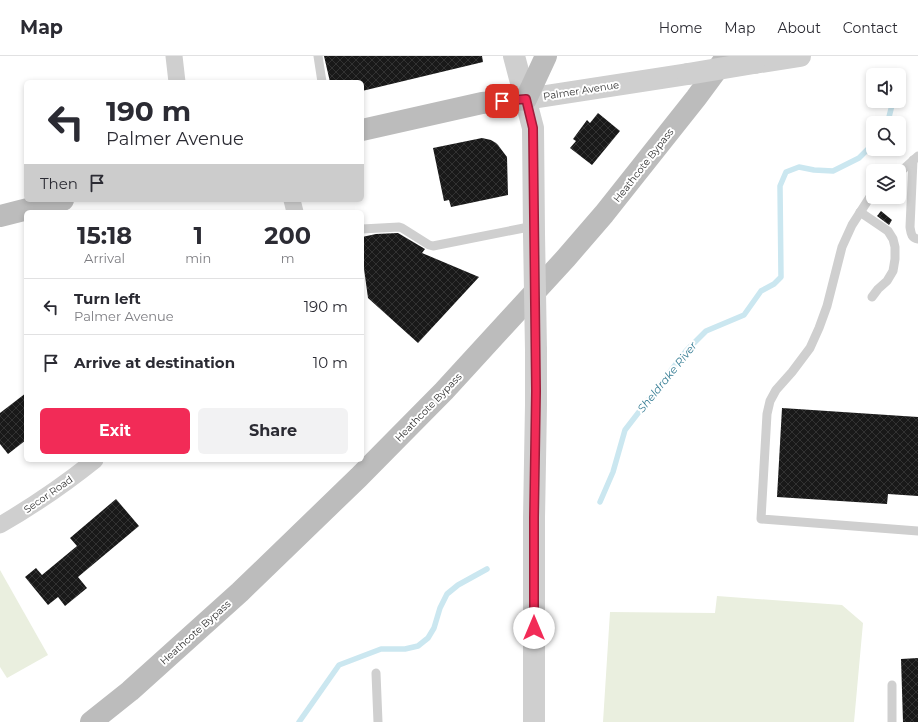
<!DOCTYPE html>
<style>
:root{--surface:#fff;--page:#f2f2f3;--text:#2b2b33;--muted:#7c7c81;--line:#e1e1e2;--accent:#f22b57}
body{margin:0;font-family:Montserrat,sans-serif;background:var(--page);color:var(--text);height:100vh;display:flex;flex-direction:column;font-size:15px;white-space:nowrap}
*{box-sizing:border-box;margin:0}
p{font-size:13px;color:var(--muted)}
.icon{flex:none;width:22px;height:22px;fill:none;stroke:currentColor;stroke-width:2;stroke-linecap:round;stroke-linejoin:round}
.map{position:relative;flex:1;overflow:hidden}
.sheet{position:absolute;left:24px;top:154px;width:340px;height:252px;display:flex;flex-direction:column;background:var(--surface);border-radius:6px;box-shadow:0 2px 6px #0003}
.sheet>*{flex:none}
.banner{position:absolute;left:24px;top:24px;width:340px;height:122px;border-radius:6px;box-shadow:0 2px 6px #0003;background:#fff;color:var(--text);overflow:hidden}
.tools{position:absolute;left:866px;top:12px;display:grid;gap:8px}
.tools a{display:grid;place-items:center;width:40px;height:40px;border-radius:6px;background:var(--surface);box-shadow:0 2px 6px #0003;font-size:20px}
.pin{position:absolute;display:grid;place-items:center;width:34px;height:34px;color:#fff;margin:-17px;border-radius:8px;box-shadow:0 2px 6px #0006}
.me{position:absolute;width:44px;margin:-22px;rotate:0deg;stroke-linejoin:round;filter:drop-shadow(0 0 3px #0008)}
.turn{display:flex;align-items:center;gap:14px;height:84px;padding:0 16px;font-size:18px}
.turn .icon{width:52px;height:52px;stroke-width:2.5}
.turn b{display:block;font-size:28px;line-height:34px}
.then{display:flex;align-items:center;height:38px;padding:0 16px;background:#0003;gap:8px;font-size:15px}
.eta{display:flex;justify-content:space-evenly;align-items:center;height:68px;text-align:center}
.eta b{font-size:24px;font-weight:700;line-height:28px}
.cta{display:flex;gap:8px;margin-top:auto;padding:8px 16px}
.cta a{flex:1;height:46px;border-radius:6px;background:var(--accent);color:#fff;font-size:16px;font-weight:700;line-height:46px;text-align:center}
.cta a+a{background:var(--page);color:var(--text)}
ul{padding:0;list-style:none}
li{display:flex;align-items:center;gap:12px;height:56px;padding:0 16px;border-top:1px solid var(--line)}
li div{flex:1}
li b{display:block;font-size:15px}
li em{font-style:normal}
header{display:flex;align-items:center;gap:24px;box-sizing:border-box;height:56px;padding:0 20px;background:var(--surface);border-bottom:1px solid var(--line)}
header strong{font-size:19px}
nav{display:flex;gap:22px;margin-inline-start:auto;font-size:14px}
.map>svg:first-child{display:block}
.green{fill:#eaefdf}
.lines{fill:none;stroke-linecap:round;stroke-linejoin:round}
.stream{stroke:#cbe7f0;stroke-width:5.5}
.building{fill:url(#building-cross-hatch)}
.service{stroke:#cfcfcf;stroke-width:9}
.minor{stroke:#cfcfcf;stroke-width:17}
.tertiary{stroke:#cfcfcf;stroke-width:22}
.secondary{stroke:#bcbcbc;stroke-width:22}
.tertiary-bridge{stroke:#cfcfcf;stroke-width:22}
.route-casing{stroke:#9d1c39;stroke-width:10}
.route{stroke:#f22b57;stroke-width:7}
.labels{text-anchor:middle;stroke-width:4;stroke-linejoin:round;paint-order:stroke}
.street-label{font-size:10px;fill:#323232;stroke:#fff}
.water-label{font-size:11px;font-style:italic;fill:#367d94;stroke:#fff}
</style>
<header>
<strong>Map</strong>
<nav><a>Home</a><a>Map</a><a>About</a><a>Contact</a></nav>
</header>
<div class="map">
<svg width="918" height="666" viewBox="0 0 918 666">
<defs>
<pattern id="building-cross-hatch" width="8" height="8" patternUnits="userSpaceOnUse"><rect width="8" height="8" fill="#191919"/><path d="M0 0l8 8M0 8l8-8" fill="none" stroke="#323232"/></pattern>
</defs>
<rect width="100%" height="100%" fill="#fff"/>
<g class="green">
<polygon points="0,514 48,599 7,622 0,611"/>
<polygon points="717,540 842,549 863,567 854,666 603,666 610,556 715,557"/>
</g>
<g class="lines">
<g class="stream">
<polyline points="886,67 889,61 893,45"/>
<polyline points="600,446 613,416 625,374 686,295 706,275 744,259 761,235 774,228 781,221 780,130 786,116 799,111 814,114 833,115 859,102 873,88"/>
<polyline points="299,666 339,609 381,593 405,593 418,590 428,582 434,572 440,552 447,538 458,529 487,513"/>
</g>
</g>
<g class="building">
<polygon points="324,0 482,0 483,6 362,35 362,26 330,26"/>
<polygon points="598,57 620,75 592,109 570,92 576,85 573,83 587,64 590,67"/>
<polygon points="482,82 491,84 496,87 498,89 507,101 508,139 451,151 449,144 444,145 433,92"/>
<polygon points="881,155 892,164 889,169 877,160"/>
<polygon points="398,177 425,193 422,197 479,221 418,287 368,242 362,198 362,181 376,178"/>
<polygon points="26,337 26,384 8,398 0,388 0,357"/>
<polygon points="782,352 918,361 918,440 888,438 887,448 777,441"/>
<polygon points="116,443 139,470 78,521 87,532 65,550 58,541 48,549 25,521 36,512 42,519 77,490 70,482"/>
<polygon points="918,602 918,666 903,666 901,603"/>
</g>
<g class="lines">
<g class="service">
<polyline points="318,0 322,26"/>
<path d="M913,104L910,171C911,177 911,182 918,183"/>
<polyline points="899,117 918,100"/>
<polyline points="873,138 870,141 852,169 842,191 827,250 819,272 810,292 792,316 776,334 770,345 767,358 761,463 918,475"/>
<polyline points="860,156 888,175 893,183 895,191 895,203 893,215 887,225 878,233 872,241"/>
<polyline points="362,173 399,171 402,172 429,189 433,190 534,170"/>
<polyline points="376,617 378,666"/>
<polyline points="892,629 892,666"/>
</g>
<g class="minor">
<polyline points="174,0 177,26"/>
<polyline points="292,144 295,156"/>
<path d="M0,469C33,450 65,428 95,404"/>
</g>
<g class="tertiary">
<polyline points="514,0 533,72 534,178"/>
<polyline points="754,7 800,0"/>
<polyline points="526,43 688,18"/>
<polyline points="534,666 534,462 536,349 536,294"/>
</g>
<g class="secondary">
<polyline points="362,74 482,47 526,43 546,0"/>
<polyline points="0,160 63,144"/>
<polyline points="91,666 130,635 240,536 359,421 444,335 566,202 604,158 696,42 727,0"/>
</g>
<g class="tertiary-bridge">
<polyline points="688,18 754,7"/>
<polyline points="534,178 536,294"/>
</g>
</g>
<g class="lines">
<g class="route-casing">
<polyline id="route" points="502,45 526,43 533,72 536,335 534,462 534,572"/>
</g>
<use href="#route" class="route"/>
</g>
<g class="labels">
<g class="street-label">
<text transform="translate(581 34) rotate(-9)" y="4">Palmer Avenue</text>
<text transform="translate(643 109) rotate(-52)" y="4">Heathcote Bypass</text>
<text transform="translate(428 351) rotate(-46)" y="4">Heathcote Bypass</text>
<text transform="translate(48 438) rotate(-35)" y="4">Secor Road</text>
<text transform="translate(195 576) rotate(-42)" y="4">Heathcote Bypass</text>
</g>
<g class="water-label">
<text transform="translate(667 321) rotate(-51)" y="4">Sheldrake River</text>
</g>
</g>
</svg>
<div class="tools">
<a><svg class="icon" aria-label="sound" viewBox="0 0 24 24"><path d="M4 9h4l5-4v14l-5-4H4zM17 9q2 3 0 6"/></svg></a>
<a><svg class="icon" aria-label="search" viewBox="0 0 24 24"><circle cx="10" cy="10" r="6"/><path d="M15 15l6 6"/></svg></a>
<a><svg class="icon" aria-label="layers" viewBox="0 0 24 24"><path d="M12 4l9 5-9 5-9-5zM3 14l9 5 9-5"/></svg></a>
</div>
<div class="pin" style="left:502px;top:45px;background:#d93025"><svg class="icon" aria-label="arrive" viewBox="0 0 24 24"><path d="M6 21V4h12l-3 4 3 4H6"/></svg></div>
<svg class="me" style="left:534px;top:572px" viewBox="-20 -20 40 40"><circle r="19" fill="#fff"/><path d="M0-13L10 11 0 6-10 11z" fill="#f22b57"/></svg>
<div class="banner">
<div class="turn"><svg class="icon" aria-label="left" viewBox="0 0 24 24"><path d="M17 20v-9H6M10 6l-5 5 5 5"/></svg><div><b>190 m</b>Palmer Avenue</div></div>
<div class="then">Then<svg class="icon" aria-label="arrive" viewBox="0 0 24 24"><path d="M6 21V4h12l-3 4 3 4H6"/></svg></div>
</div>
<section class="sheet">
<div class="eta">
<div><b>15:18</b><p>Arrival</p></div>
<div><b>1</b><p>min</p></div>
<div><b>200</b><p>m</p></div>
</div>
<ul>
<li><svg class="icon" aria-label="left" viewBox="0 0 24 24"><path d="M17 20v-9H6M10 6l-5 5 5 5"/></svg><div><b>Turn left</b><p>Palmer Avenue</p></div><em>190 m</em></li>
<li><svg class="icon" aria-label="arrive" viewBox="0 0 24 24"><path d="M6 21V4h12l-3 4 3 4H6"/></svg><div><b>Arrive at destination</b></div><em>10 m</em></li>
</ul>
<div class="cta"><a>Exit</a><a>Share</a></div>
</section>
</div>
